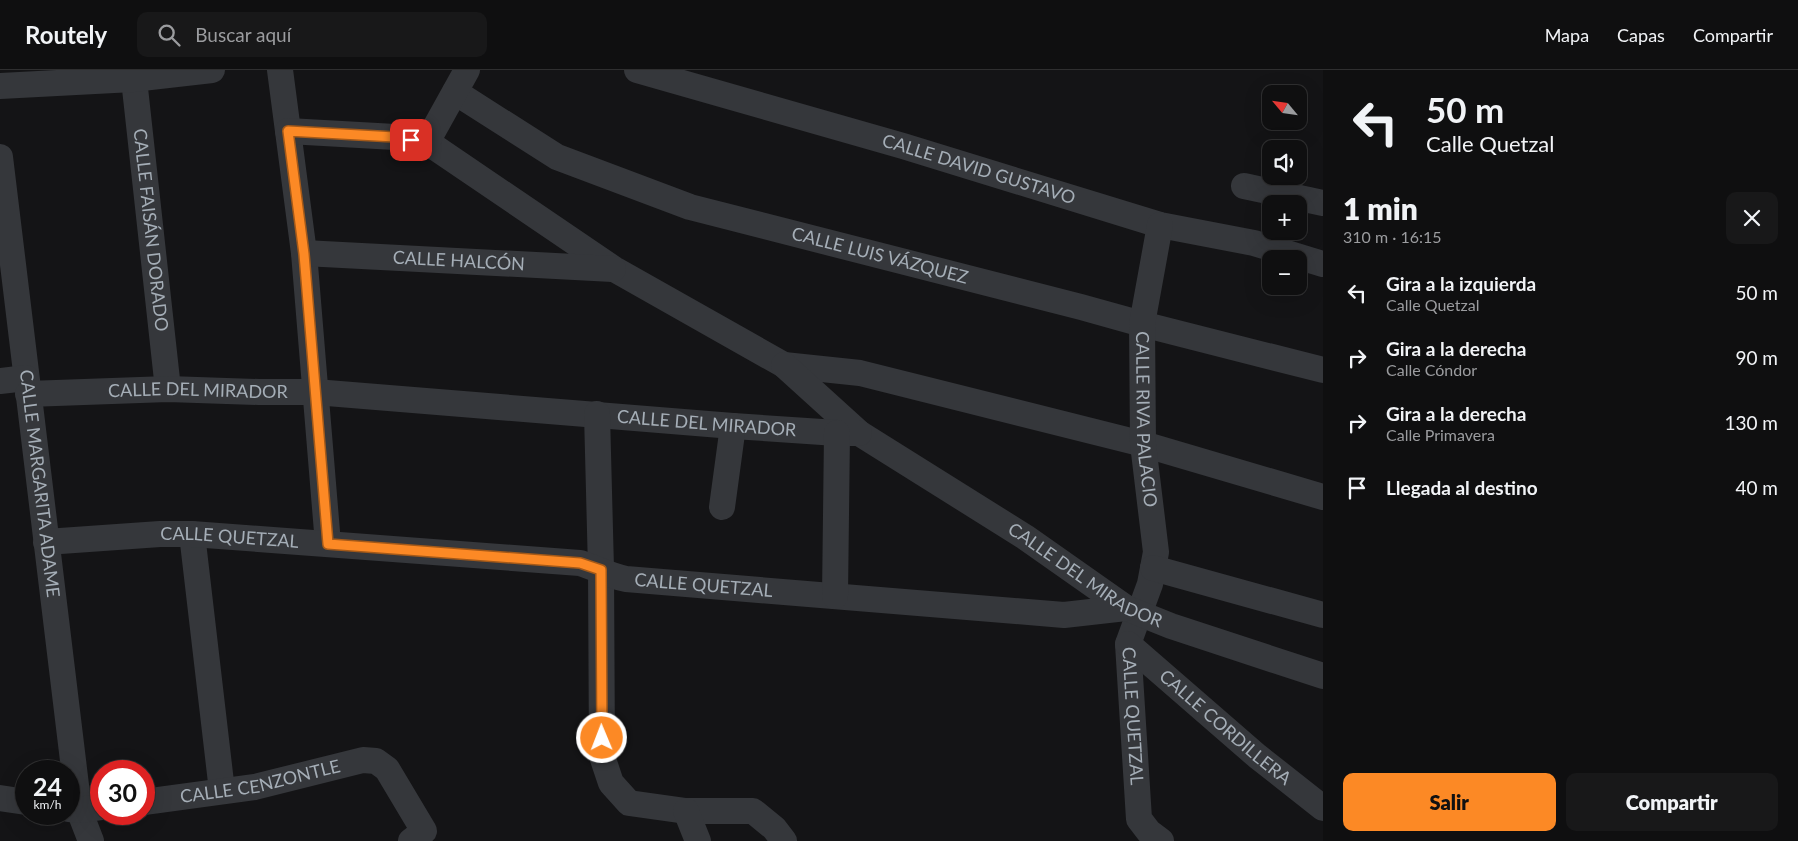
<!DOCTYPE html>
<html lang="es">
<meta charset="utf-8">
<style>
:root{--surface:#0f0f10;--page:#181819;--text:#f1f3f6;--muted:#9b9c9f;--line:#2f2f30;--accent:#fc8925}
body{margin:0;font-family:Lato,sans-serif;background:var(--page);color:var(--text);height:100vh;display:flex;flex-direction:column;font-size:19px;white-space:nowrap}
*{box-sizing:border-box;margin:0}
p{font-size:16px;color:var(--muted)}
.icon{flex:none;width:28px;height:28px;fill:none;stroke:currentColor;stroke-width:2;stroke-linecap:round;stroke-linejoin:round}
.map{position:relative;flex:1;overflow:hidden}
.details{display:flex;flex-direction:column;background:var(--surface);width:475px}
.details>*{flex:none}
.guide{background:#0f0f10;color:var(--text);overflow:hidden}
.needle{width:32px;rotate:299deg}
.tools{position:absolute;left:1262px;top:15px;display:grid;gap:10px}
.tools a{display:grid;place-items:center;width:45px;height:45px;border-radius:10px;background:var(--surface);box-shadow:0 5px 20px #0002,0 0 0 1px var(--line);font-size:25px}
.speed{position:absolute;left:15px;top:690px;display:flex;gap:10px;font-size:25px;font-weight:700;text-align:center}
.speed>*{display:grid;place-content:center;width:65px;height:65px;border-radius:50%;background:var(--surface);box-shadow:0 5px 20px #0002,0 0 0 1px var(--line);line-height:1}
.speed small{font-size:12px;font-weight:400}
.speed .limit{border:8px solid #d22;background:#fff;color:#111}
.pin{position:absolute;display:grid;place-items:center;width:42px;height:42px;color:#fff;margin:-21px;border-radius:10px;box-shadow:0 2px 8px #0006}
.me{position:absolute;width:55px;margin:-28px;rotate:359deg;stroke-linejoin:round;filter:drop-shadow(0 0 4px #0008)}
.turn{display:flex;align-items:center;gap:18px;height:105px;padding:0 20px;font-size:22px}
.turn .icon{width:65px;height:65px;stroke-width:2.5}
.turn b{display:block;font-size:35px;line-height:42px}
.round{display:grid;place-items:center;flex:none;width:52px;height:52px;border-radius:10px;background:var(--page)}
.head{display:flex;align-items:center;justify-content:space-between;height:85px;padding:0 20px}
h1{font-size:30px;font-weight:800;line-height:38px}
.action{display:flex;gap:10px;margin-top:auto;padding:10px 20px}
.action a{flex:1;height:58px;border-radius:10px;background:var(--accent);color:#111;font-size:20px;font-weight:800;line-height:58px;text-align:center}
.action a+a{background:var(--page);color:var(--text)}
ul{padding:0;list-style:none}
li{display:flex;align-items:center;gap:15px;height:65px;padding:0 20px}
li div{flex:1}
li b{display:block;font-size:19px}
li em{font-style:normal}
header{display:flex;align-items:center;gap:30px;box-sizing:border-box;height:70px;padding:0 25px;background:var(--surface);border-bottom:1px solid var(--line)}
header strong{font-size:24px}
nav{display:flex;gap:28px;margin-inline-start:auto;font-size:18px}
.search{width:350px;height:45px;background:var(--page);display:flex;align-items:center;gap:12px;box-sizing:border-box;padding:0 18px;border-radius:10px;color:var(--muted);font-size:19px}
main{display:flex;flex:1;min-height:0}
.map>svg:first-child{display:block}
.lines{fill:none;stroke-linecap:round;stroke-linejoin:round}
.minor{stroke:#35373b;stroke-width:26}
.route-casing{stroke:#a45918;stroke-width:12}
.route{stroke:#fc8925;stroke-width:9}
.labels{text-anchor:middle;stroke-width:4;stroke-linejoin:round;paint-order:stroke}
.street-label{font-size:18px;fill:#a5aeb7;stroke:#0f0f11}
</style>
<header>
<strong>Routely</strong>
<div class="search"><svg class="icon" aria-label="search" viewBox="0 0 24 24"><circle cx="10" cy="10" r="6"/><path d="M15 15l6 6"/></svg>Buscar aquí</div>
<nav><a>Mapa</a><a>Capas</a><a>Compartir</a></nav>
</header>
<main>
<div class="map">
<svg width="1323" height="771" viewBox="0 0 1323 771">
<rect width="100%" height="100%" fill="#141416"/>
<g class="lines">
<g class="minor">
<path id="s1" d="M133,0L168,319"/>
<polyline points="280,0 304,183 328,474"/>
<path id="s2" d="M637,0L903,76L1160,155L1254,173L1323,194"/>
<polyline points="0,16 133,9 212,0"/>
<path id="s3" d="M455,22L557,87L690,137L1081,237L1142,254L1323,300"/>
<polyline points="288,61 395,67 427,72 614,199 784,295 860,303 1143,374 1323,427"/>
<polyline points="427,72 467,0"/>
<path id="s4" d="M0,87L79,740L91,771"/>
<polyline points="1244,116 1323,133"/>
<path id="s5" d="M1160,155L1142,254L1143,374L1156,482L1150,514L1128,574L1139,749L1149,762L1161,771"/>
<path id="s6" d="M304,183L613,199"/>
<path id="s7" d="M784,295L859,363L1025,467L1126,538L1171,556L1323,606"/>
<polyline points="0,311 26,308"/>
<path id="s8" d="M28,324L168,319L259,322H315L733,356L837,363H859"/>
<polyline points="597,344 601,499 602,686 611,713 629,733 686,741 753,741 774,758 784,771"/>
<polyline points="722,437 733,356"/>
<polyline points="192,464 222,721"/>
<path id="s9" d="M46,472L160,464H192L580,493C596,498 610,506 626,509L1064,545L1126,538"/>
<polyline points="1153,498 1323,545"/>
<polyline points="835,526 837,363"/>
<path id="s10" d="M1128,574L1257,686L1323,738"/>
<polyline points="0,728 26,732"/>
<path id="s11" d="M144,732L255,717L363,690L376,691L387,699L424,761L411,771"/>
<polyline points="69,739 79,740 101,737"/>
<polyline points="686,741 698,771"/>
</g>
</g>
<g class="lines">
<g class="route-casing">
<polyline id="route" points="411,70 395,67 288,61 304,184 328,474 580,493 601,500 602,668"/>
</g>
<use href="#route" class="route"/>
</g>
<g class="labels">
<g class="street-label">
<text dy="6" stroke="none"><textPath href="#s2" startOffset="356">CALLE DAVID GUSTAVO</textPath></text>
<text dy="6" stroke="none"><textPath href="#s1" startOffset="161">CALLE FAISÁN DORADO</textPath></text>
<text dy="6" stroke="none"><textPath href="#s3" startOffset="459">CALLE LUIS VÁZQUEZ</textPath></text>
<text dy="6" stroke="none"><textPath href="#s6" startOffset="155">CALLE HALCÓN</textPath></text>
<text dy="6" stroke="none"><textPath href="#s8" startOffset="170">CALLE DEL MIRADOR</textPath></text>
<text dy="6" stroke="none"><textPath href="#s5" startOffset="196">CALLE RIVA PALACIO</textPath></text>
<text dy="6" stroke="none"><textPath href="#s8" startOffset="680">CALLE DEL MIRADOR</textPath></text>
<text dy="6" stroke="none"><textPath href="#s4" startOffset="329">CALLE MARGARITA ADAME</textPath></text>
<text dy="6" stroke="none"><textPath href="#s9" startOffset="184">CALLE QUETZAL</textPath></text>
<text dy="6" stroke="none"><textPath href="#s7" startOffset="369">CALLE DEL MIRADOR</textPath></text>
<text dy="6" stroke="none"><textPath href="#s9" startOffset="662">CALLE QUETZAL</textPath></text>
<text dy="6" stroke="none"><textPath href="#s5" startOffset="498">CALLE QUETZAL</textPath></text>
<text dy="6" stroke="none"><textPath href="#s10" startOffset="128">CALLE CORDILLERA</textPath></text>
<text dy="6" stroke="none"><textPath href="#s11" startOffset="118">CALLE CENZONTLE</textPath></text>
</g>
</g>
</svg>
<div class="tools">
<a><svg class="needle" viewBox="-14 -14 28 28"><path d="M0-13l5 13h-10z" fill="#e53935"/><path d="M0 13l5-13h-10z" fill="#9b9c9f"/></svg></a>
<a><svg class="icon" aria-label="sound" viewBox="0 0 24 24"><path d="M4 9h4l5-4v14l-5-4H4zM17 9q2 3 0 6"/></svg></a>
<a>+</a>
<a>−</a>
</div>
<div class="speed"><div>24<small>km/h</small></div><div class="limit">30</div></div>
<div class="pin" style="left:411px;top:70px;background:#d93025"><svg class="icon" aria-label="arrive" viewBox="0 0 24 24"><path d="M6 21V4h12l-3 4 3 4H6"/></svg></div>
<svg class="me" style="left:602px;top:668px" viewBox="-20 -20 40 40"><circle r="17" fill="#fc8925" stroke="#fff" stroke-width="3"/><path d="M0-11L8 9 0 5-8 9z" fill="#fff"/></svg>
</div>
<section class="details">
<div class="guide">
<div class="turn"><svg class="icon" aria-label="left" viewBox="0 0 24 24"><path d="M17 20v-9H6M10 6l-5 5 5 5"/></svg><div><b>50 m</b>Calle Quetzal</div></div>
</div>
<div class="head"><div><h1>1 min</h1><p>310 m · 16:15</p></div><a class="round"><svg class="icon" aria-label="close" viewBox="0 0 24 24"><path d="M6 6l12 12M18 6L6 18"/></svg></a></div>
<ul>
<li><svg class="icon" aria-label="left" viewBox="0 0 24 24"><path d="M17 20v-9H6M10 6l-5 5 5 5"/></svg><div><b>Gira a la izquierda</b><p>Calle Quetzal</p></div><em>50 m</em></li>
<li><svg class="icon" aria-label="right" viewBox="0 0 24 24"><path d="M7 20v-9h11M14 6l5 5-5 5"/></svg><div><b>Gira a la derecha</b><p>Calle Cóndor</p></div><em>90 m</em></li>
<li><svg class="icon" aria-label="right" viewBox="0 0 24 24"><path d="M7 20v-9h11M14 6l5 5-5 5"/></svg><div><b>Gira a la derecha</b><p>Calle Primavera</p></div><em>130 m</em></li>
<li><svg class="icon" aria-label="arrive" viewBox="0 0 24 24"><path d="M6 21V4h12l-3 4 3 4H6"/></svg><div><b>Llegada al destino</b></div><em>40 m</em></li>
</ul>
<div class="action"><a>Salir</a><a>Compartir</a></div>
</section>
</main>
